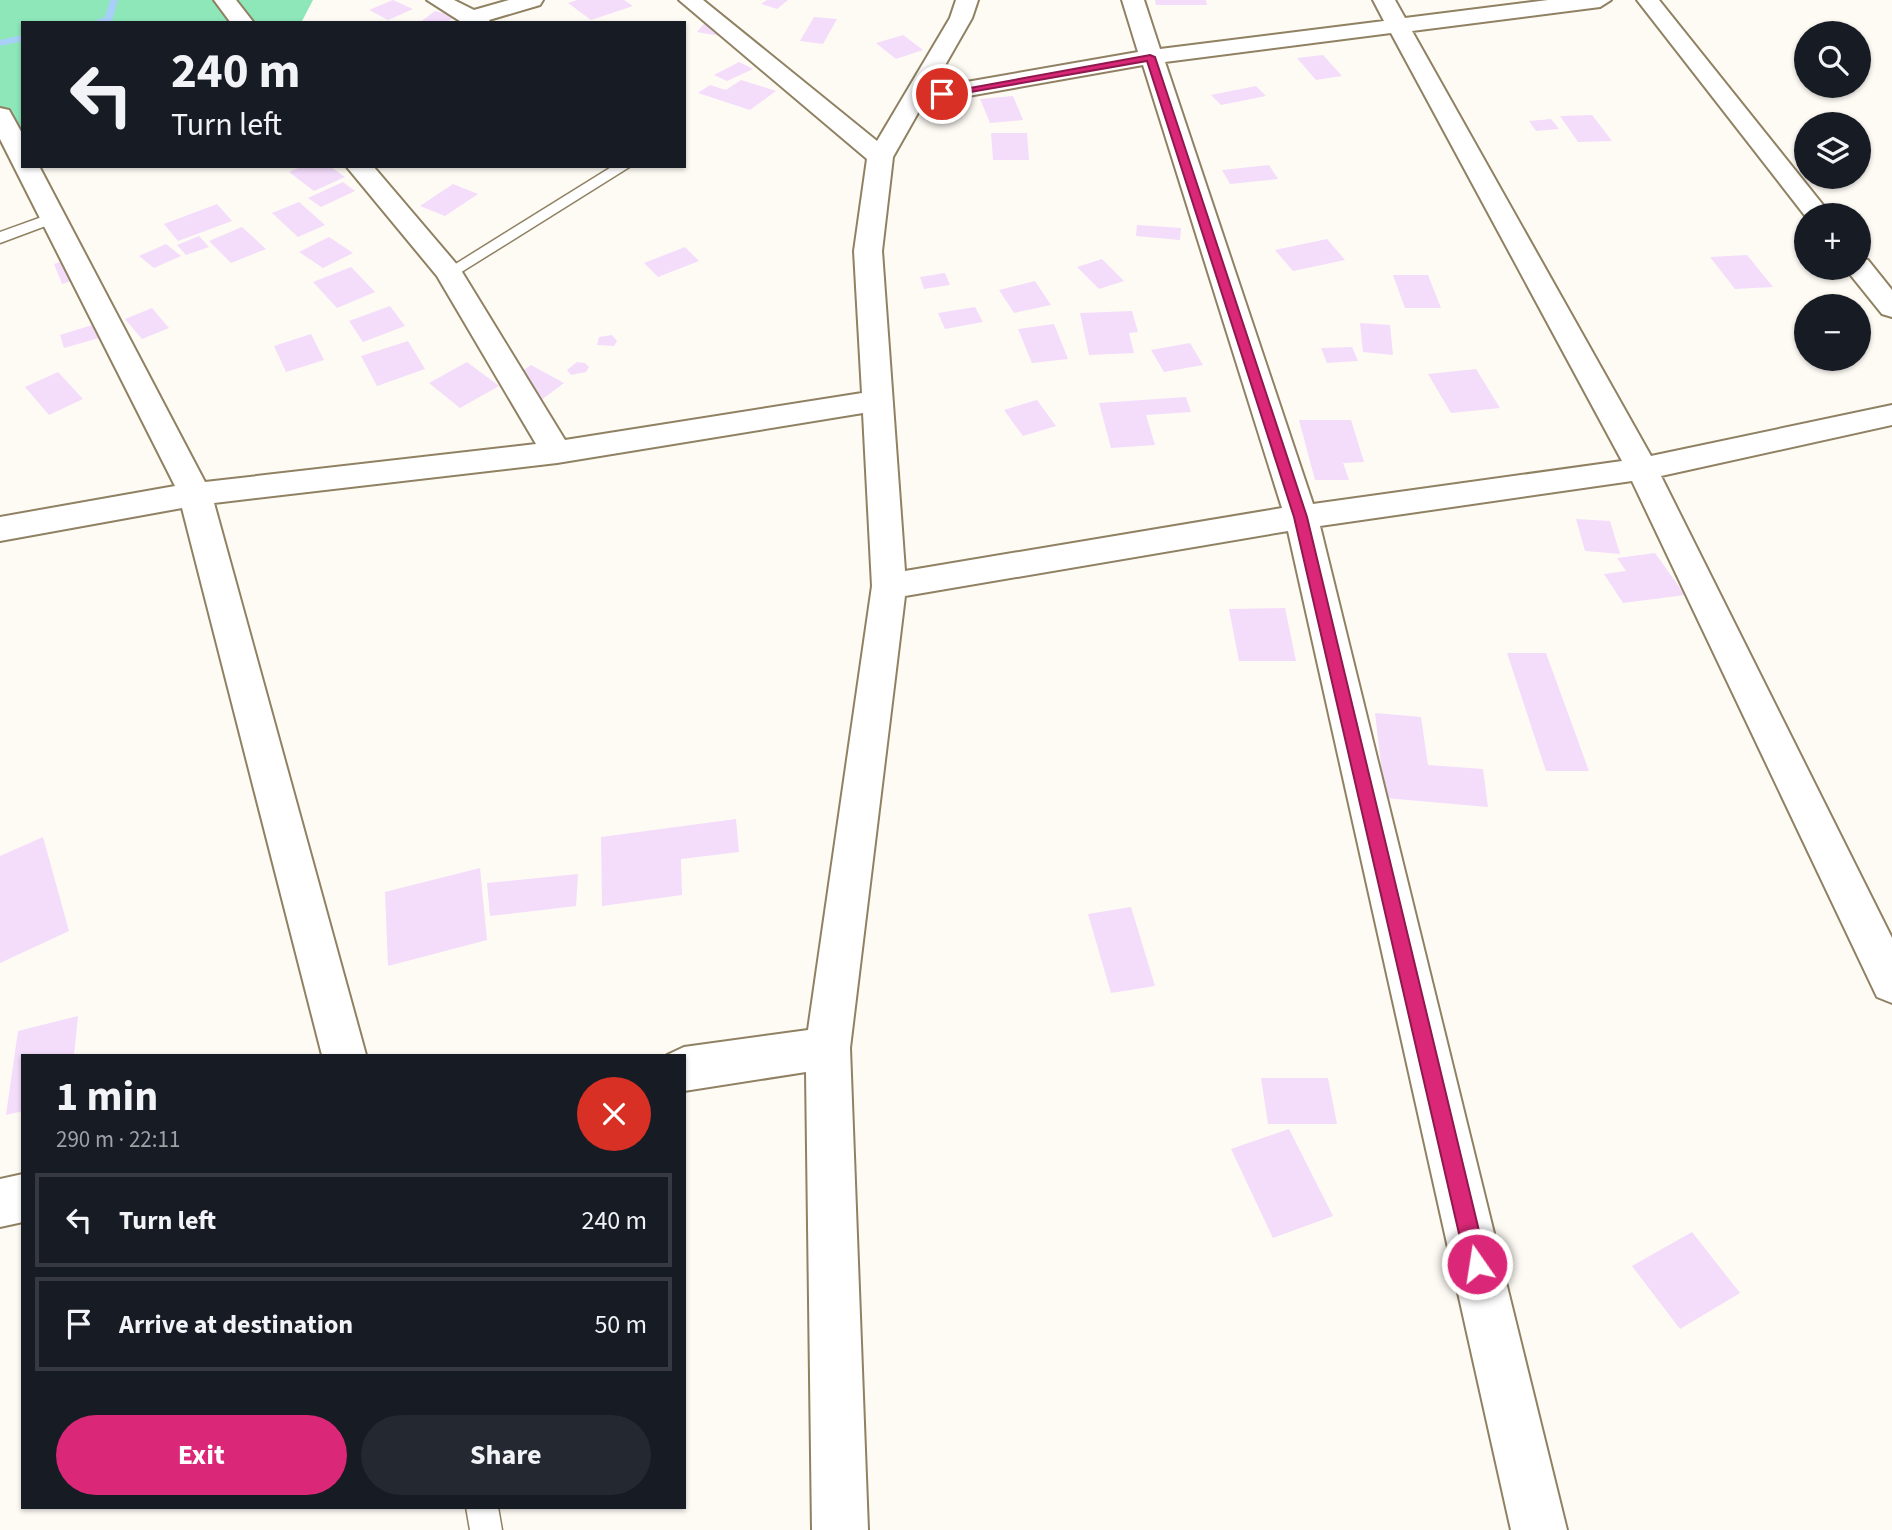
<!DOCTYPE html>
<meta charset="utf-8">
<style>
:root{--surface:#171b24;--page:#242831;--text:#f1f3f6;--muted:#9ea1a6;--line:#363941;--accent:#db2777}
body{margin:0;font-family:"Source Sans 3",sans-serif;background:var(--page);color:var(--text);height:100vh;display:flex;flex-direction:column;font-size:26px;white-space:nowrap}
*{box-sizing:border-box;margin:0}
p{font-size:23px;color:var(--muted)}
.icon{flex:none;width:38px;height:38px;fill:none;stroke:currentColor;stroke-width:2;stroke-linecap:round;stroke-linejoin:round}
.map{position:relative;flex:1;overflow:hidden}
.panel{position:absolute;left:21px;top:1054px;width:665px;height:455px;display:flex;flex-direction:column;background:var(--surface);border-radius:0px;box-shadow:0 2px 5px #0004}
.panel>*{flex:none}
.banner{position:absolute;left:21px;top:21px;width:665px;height:147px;border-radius:0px;box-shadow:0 2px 5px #0004;background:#171b24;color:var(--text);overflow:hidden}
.tools{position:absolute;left:1794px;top:21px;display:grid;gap:14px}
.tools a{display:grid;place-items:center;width:77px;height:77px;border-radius:50%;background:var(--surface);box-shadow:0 2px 5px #0004;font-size:35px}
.pin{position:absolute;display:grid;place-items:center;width:60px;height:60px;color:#fff;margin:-30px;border:4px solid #fff;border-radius:50%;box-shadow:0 2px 7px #0007}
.me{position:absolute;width:77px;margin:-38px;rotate:347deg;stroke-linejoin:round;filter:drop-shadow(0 0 5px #0008)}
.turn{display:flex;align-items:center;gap:24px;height:147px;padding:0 35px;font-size:32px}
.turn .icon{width:91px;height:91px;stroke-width:2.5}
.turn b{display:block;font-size:49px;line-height:60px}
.round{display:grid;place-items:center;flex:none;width:74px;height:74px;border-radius:37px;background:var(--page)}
.summary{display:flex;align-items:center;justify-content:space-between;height:119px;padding:0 35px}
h1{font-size:42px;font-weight:700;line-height:52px}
.button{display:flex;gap:14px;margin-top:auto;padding:14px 35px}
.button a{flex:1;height:80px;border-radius:42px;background:var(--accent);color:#fff;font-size:28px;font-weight:700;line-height:80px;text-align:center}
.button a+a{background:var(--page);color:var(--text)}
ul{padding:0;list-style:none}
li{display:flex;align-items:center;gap:21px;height:94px;margin:0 14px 10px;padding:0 21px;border:4px solid var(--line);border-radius:0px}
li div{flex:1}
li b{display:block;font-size:26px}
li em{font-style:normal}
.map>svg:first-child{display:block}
.green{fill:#8de7b9}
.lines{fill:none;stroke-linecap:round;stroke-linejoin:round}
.stream{fill:#a8cff8;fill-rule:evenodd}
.building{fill:#f4dcfb}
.lane-casing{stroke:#8f8162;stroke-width:3}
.street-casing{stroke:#8f8162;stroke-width:4}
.lane{fill:#fff;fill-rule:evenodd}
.street{fill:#fff;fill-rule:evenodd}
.route{fill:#db2777;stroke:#8e194d;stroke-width:2}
</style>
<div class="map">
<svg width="1892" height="1530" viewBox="0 0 1892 1530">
<rect width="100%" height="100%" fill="#fefbf5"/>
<polygon class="green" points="0,0 313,0 301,23 23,23 23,130 0,134"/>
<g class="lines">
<g class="stream">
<polygon points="110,0 118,0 112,21 89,23 105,17"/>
<polygon points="23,35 23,41 0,46 0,40"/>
</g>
</g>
<g class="building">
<polygon points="393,0 413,9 388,20 369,10"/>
<polygon points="577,0 624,0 633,6 591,20 568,3"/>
<polygon points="767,0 788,0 777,9 761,4"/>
<polygon points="1155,0 1206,0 1207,5 1156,5"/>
<polygon points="435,11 455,16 446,23 419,23"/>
<polygon points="814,17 837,19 823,44 800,41"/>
<polygon points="708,19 732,22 720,36 697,32"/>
<polygon points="903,35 923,50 896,59 876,43"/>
<polygon points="1323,55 1342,76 1316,80 1297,58"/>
<polygon points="739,62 753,69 727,81 714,75"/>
<polygon points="741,80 776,91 750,110 698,93 710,85 726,90"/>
<polygon points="1256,86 1266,96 1221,105 1211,95"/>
<polygon points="1013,96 1023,120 990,123 980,99"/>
<polygon points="1592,115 1612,141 1578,142 1560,116"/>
<polygon points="1551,119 1559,129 1536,131 1529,121"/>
<polygon points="991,133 1027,133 1029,160 993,160"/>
<polygon points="1269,165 1278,179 1230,184 1222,170"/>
<polygon points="303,166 329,166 345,177 314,191 289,172"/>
<polygon points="343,182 355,191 321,207 308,198"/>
<polygon points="453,184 478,194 445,216 420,206"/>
<polygon points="299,202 325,225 298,237 272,213"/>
<polygon points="217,204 232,221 178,241 164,224"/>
<polygon points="1137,225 1181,228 1180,240 1136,236"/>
<polygon points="242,227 266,249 231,263 209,241"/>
<polygon points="199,236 209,247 186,255 177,245"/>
<polygon points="329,237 353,253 323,268 299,252"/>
<polygon points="1327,239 1345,260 1293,271 1275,250"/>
<polygon points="166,244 181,256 154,268 139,256"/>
<polygon points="685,247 699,261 658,277 644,263"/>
<polygon points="85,254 94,274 62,284 54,264"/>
<polygon points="1747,255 1773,287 1735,289 1710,257"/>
<polygon points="1102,259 1124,281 1099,289 1077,267"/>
<polygon points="351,267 375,292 337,308 313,282"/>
<polygon points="945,273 950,285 924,289 920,277"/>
<polygon points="1393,275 1428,275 1441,308 1405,308"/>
<polygon points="1035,281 1051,305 1014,313 999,290"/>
<polygon points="390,306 405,326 363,342 349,321"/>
<polygon points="975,307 983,322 945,329 938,313"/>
<polygon points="152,308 169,328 142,339 125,319"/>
<polygon points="1132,311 1138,332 1129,333 1134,353 1089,355 1080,313"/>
<polygon points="102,322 106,336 64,348 60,335"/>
<polygon points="1360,323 1390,325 1393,355 1363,352"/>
<polygon points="1054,324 1068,359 1032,363 1018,329"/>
<polygon points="311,334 324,360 286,372 274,346"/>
<polygon points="612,335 617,341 614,346 597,345 599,337"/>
<polygon points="408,341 425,369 377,386 361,356"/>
<polygon points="1190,343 1203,365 1164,372 1151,350"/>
<polygon points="1352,347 1358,361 1327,363 1321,348"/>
<polygon points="467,362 499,386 460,408 429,383"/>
<polygon points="577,362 585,363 589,367 586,372 571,375 567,370"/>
<polygon points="531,365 564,383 536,404 502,385"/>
<polygon points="1476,369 1500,408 1451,413 1428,374"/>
<polygon points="58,372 83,399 49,415 25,387"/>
<polygon points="1186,397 1191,412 1146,415 1155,445 1111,448 1099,403"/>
<polygon points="1037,400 1056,426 1023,436 1004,410"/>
<polygon points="1299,420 1351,420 1364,462 1343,463 1349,480 1315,480"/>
<polygon points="1576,519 1610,521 1620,554 1585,551"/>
<polygon points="1655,553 1685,595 1623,603 1604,574 1626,571 1617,558"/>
<polygon points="1285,608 1296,661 1239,661 1229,609"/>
<polygon points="1507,653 1546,653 1589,771 1546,771"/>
<polygon points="1375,713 1421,717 1428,765 1483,769 1488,807 1385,798"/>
<polygon points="736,819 739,852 681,859 682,895 602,906 601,837"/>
<polygon points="43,837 69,931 0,963 0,856"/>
<polygon points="480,868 487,940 388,966 385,892"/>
<polygon points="578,874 576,906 490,916 487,883"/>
<polygon points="1131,907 1155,986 1111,993 1088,914"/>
<polygon points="78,1016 74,1055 23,1055 23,1111 6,1115 18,1031"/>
<polygon points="1261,1078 1328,1078 1337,1124 1268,1124"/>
<polygon points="1289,1129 1333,1216 1273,1238 1231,1149"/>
<polygon points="1692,1232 1740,1293 1680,1329 1632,1266"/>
</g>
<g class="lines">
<g class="lane-casing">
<g id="lane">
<polygon points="613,166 631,166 455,276 449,278 441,273"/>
<polygon points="53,213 59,215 59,221 0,243 0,232"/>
<polygon points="466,1507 498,1507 502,1530 470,1530"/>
</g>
</g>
<g class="street-casing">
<g id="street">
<polygon points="214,0 236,0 254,23 231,23"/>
<polygon points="427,0 454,0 474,10 509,0 543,0 540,5 489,20 491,23 463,23"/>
<path d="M679,0H703L877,141L950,18L956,0H978L972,18L932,88L1138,52L1122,0H1144L1160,49L1384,21L1373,0H1395L1405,18L1548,0H1611L1600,7L1412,31L1651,456L1892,405V425L1661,476L1892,938V1003L1877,997L1632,481L1320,526L1567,1530H1511L1288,531L905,596L850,1048L868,1530H812L806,1072L684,1091V1055H667L684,1047L808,1030L872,586L863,413L557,463L214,503L366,1055H322L182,508L0,541V517L175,486L0,139V108L9,110L23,135V166H39L205,482L536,444L437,276L346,166H373L459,267L565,440L862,393L854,251L867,159ZM1391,33L1622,461L1313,504L1165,62ZM1143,65L1282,508L905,571L882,251L893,157L923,104Z"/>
<polygon points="1637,0 1659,0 1831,215 1806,217"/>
<polygon points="1858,258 1868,260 1892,290 1892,317 1882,314 1845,268 1858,268"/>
<polygon points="23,1174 23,1222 0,1227 0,1179"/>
</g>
</g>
<use href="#lane" class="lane"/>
<use href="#street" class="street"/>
</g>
<polygon class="route" points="1150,55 1155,57 1307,517 1487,1264 1484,1271 1477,1274 1469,1271 1466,1264 1294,517 1147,61 942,97 937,94"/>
</svg>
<div class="tools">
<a><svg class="icon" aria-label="search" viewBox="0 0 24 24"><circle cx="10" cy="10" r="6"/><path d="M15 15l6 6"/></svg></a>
<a><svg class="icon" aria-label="layers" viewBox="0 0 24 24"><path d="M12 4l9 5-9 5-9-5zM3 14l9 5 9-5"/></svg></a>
<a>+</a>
<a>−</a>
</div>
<div class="pin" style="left:942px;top:94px;background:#d93025"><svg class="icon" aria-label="arrive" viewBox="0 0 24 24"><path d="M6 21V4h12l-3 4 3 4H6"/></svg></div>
<svg class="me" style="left:1477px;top:1264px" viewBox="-20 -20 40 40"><circle r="17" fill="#db2777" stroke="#fff" stroke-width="3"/><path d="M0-11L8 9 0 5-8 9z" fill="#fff"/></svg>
<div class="banner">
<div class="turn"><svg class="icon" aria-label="left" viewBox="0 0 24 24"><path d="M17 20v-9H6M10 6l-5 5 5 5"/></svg><div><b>240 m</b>Turn left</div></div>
</div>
<section class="panel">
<div class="summary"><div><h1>1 min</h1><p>290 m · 22:11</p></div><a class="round" style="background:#d93025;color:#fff"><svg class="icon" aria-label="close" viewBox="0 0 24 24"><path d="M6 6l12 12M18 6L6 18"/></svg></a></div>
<ul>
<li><svg class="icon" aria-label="left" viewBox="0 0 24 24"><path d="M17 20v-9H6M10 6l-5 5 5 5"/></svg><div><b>Turn left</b></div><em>240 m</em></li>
<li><svg class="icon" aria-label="arrive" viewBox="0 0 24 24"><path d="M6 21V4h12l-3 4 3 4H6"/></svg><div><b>Arrive at destination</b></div><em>50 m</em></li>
</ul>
<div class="button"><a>Exit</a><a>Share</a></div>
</section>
</div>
